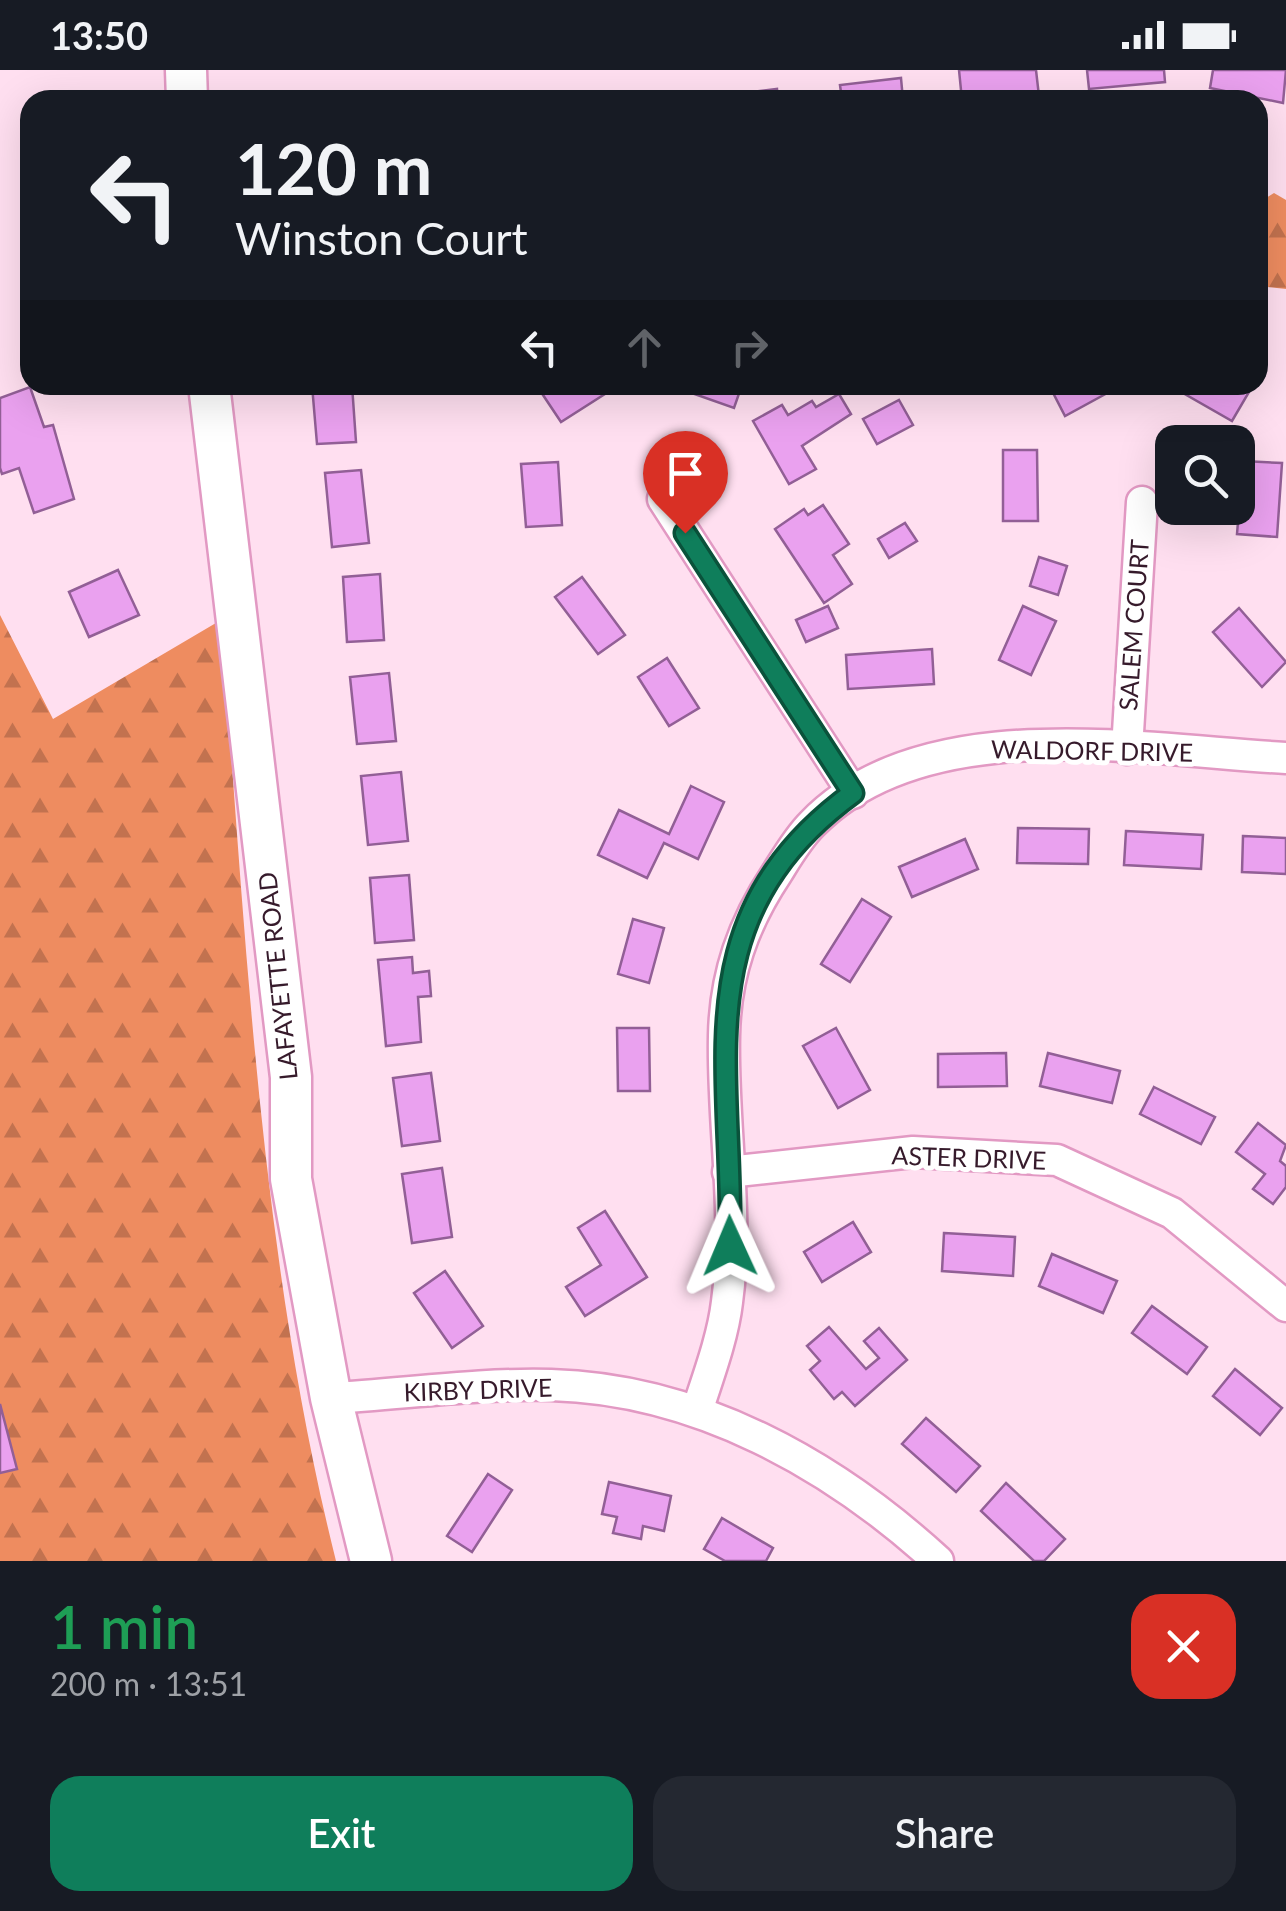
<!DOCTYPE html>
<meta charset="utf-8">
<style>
:root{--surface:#171b24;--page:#242831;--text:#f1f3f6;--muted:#9ea1a6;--accent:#0f7e5b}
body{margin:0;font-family:Lato,sans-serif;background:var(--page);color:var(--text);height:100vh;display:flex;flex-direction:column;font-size:38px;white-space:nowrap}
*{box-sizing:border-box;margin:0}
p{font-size:32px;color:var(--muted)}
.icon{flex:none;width:55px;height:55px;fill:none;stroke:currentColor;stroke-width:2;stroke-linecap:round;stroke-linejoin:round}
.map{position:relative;height:1491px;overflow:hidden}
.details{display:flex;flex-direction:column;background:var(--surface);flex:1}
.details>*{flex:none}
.top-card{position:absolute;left:20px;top:20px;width:1248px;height:305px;border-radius:30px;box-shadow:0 10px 40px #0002;background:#171b24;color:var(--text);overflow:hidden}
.buttons{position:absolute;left:1155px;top:355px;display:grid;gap:20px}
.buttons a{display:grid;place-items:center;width:100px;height:100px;border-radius:20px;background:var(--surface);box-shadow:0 10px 40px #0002;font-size:50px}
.pin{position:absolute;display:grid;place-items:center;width:85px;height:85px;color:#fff;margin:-102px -42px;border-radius:50% 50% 50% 0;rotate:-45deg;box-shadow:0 0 10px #0007}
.pin .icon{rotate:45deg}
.me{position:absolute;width:110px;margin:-55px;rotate:359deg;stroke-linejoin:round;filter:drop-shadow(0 0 8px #0008)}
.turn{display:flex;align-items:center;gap:35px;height:210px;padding:0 50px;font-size:45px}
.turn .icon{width:130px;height:130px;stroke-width:2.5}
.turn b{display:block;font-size:70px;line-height:85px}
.lanes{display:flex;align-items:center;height:95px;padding:0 50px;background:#0003;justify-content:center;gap:50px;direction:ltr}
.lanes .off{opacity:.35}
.round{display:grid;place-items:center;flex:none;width:105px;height:105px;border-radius:30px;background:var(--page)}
.headline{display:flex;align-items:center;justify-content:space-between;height:170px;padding:0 50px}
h1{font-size:60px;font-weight:600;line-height:75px;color:#1e9e55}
.action{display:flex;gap:20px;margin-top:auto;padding:20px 50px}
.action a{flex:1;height:115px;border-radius:30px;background:var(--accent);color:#fff;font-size:40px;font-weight:600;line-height:115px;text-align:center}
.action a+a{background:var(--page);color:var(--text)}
.status{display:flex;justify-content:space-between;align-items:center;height:70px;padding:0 50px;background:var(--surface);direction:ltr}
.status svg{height:28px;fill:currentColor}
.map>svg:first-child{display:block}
.forest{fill:url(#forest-firs)}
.building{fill:#eaa1ef;stroke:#925f96;stroke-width:2.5}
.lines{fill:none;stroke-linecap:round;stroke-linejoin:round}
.minor-casing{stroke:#e299c3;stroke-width:35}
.secondary-casing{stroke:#e299c3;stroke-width:45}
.minor{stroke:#fff;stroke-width:30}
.secondary{stroke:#fff;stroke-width:40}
.route-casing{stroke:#0a523b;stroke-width:25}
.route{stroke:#0f7e5b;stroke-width:18}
.labels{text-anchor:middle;stroke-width:10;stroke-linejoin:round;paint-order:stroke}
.street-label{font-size:25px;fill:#361a2b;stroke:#fff}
</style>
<div class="status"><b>13:50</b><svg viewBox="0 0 49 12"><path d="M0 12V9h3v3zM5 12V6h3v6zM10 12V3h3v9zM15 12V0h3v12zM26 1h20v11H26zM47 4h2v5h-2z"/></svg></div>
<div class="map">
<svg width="1286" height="1491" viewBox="0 0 1286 1491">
<defs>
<pattern id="forest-firs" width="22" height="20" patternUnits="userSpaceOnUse" patternTransform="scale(2.5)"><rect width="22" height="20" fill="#ee8c60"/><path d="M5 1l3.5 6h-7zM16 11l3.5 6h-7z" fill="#c2724f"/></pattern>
</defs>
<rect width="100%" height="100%" fill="#ffdff0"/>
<g class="forest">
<polygon points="1274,123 1286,130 1286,219 1258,216 1258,133"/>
<path d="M0,545L53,649L221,550C246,865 259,1183 336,1491H0Z"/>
</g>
<g class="building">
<polygon points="959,0 1036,0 1039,26 962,30"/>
<polygon points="1087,0 1164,0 1165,12 1089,19"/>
<polygon points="1213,0 1286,0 1283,33 1210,18"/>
<polygon points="901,8 903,30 842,30 840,15"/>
<polygon points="777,19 778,30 719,30 718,26"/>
<polygon points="312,315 352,315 356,372 317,374"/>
<polygon points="552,315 619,315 561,352 541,322"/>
<polygon points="669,315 742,315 734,338"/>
<polygon points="1049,315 1122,315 1065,346"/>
<polygon points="1169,315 1237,315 1249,322 1232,351"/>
<polygon points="30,317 44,357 53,355 74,429 34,443 19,398 2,404 0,398 0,328"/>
<polygon points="839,324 851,344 802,376 816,399 789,414 753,351 782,335 788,345 812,331 816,337"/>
<polygon points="899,330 913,355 877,374 863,349"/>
<polygon points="1003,380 1037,380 1038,451 1003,451"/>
<polygon points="1243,391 1282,393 1277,467 1237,464"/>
<polygon points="558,392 562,455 526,457 521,394"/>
<polygon points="361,400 369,473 332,477 325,403"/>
<polygon points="823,435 849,474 833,485 852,514 824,533 775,459 804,439 808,445"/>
<polygon points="905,453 917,471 889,488 878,469"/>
<polygon points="1039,487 1067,496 1058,525 1030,516"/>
<polygon points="118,500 139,545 89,567 69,522"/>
<polygon points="380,504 384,570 347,572 343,507"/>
<polygon points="582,507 625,565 598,584 555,527"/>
<polygon points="828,536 838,558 806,572 796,550"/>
<polygon points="1023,536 1056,551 1031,605 999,590"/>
<polygon points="1239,538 1286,592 1262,617 1213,562"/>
<polygon points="932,579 934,614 848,619 846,585"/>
<polygon points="667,588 699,638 669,656 638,607"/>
<polygon points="389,603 396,671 357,674 350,607"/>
<polygon points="401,702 408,771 368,775 361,706"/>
<polygon points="691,716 724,732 698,789 664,773 647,808 598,785 619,740 669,764"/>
<polygon points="1018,758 1089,759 1088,794 1017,793"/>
<polygon points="1126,761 1203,765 1201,799 1124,795"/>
<polygon points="1243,766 1286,768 1286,804 1242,802"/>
<polygon points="965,769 978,799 912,827 899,797"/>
<polygon points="409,805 414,870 375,873 370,808"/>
<polygon points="862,829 891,847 850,912 821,894"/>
<polygon points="633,849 664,858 649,913 618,904"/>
<polygon points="412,887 413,903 429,901 431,926 418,927 421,972 386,976 378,890"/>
<polygon points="617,958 649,958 650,1021 618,1021"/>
<polygon points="836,958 870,1020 838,1038 803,976"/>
<polygon points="1006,983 1007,1016 938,1017 938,984"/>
<polygon points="1048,983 1120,1001 1112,1033 1040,1016"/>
<polygon points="431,1003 440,1071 402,1076 393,1008"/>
<polygon points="1154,1017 1215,1047 1201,1074 1140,1044"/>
<polygon points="1258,1053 1286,1075 1280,1091 1286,1096 1286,1117 1273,1134 1253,1119 1265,1104 1236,1082"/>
<polygon points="442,1098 452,1167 412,1173 402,1104"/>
<polygon points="605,1141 647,1207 585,1246 566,1217 601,1195 578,1158"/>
<polygon points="853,1152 871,1182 822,1212 804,1182"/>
<polygon points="944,1163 1015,1167 1013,1206 942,1201"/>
<polygon points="1052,1184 1117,1211 1103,1243 1039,1216"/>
<polygon points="445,1201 483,1256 452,1278 414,1223"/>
<polygon points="1152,1236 1207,1277 1187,1304 1132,1263"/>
<polygon points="829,1257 866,1299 879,1288 864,1271 879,1258 907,1290 855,1336 842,1322 834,1329 810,1300 820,1291 807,1276"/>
<polygon points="1235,1299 1282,1338 1260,1365 1213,1326"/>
<polygon points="0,1334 17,1399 0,1403"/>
<polygon points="926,1348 980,1396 956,1422 902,1374"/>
<polygon points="488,1404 512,1420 472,1482 447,1466"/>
<polygon points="609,1412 671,1426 664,1461 643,1456 641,1469 613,1463 617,1447 602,1444"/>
<polygon points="1006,1413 1065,1469 1044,1491 1034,1491 981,1441"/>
<polygon points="722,1448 773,1478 766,1491 725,1491 704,1479"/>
</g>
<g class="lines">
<g class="minor-casing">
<g id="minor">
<polyline points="663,429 853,723"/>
<polyline points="1127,679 1142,432"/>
<polyline points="728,1102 913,1082 1057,1090 1172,1143 1286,1236"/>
<path d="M331,1328C404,1324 478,1313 551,1315C698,1319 832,1394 938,1491"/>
<path d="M697,1341C708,1307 723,1267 727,1232C739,1144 722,1054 724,966C725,905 743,854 777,803C787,787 798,768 812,754C923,639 1143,680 1286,688"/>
</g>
</g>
<g class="secondary-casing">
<g id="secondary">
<polyline points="186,0 187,30"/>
<polyline points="209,315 291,1007 291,1109 331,1328 371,1491"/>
</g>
</g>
<use href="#minor" class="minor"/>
<use href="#secondary" class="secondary"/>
</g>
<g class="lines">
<g class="route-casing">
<path id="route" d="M685,463L853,723C682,848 734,996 730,1176"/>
</g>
<use href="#route" class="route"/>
</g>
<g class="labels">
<g class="street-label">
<text transform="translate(1134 555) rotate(-86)" y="9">SALEM COURT</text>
<text transform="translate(1092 681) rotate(1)" y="9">WALDORF DRIVE</text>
<text transform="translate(278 906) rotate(-96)" y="9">LAFAYETTE ROAD</text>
<text transform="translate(969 1088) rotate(2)" y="9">ASTER DRIVE</text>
<text transform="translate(478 1320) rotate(-2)" y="9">KIRBY DRIVE</text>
</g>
</g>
</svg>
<div class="buttons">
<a><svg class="icon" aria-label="search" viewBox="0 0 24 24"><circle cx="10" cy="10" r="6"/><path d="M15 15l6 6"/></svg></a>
</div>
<div class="pin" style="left:685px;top:463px;background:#d93025"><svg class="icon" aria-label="arrive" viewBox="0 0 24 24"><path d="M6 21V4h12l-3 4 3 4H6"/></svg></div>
<svg class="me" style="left:730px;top:1176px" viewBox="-20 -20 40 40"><path d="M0-17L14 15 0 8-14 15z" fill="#0f7e5b" stroke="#fff" stroke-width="4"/></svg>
<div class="top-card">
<div class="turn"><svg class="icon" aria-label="left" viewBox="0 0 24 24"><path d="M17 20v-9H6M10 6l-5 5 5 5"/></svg><div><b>120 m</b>Winston Court</div></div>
<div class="lanes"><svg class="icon" aria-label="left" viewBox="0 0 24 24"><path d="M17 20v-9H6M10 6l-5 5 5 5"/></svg><svg class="icon off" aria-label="ahead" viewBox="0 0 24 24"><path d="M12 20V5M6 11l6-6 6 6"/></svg><svg class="icon off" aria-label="right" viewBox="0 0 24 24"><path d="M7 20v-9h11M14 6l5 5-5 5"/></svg></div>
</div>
</div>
<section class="details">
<div class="headline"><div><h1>1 min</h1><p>200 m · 13:51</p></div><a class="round" style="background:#d93025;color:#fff"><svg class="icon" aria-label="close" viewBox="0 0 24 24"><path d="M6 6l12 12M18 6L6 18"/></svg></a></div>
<div class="action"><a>Exit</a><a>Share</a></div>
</section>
